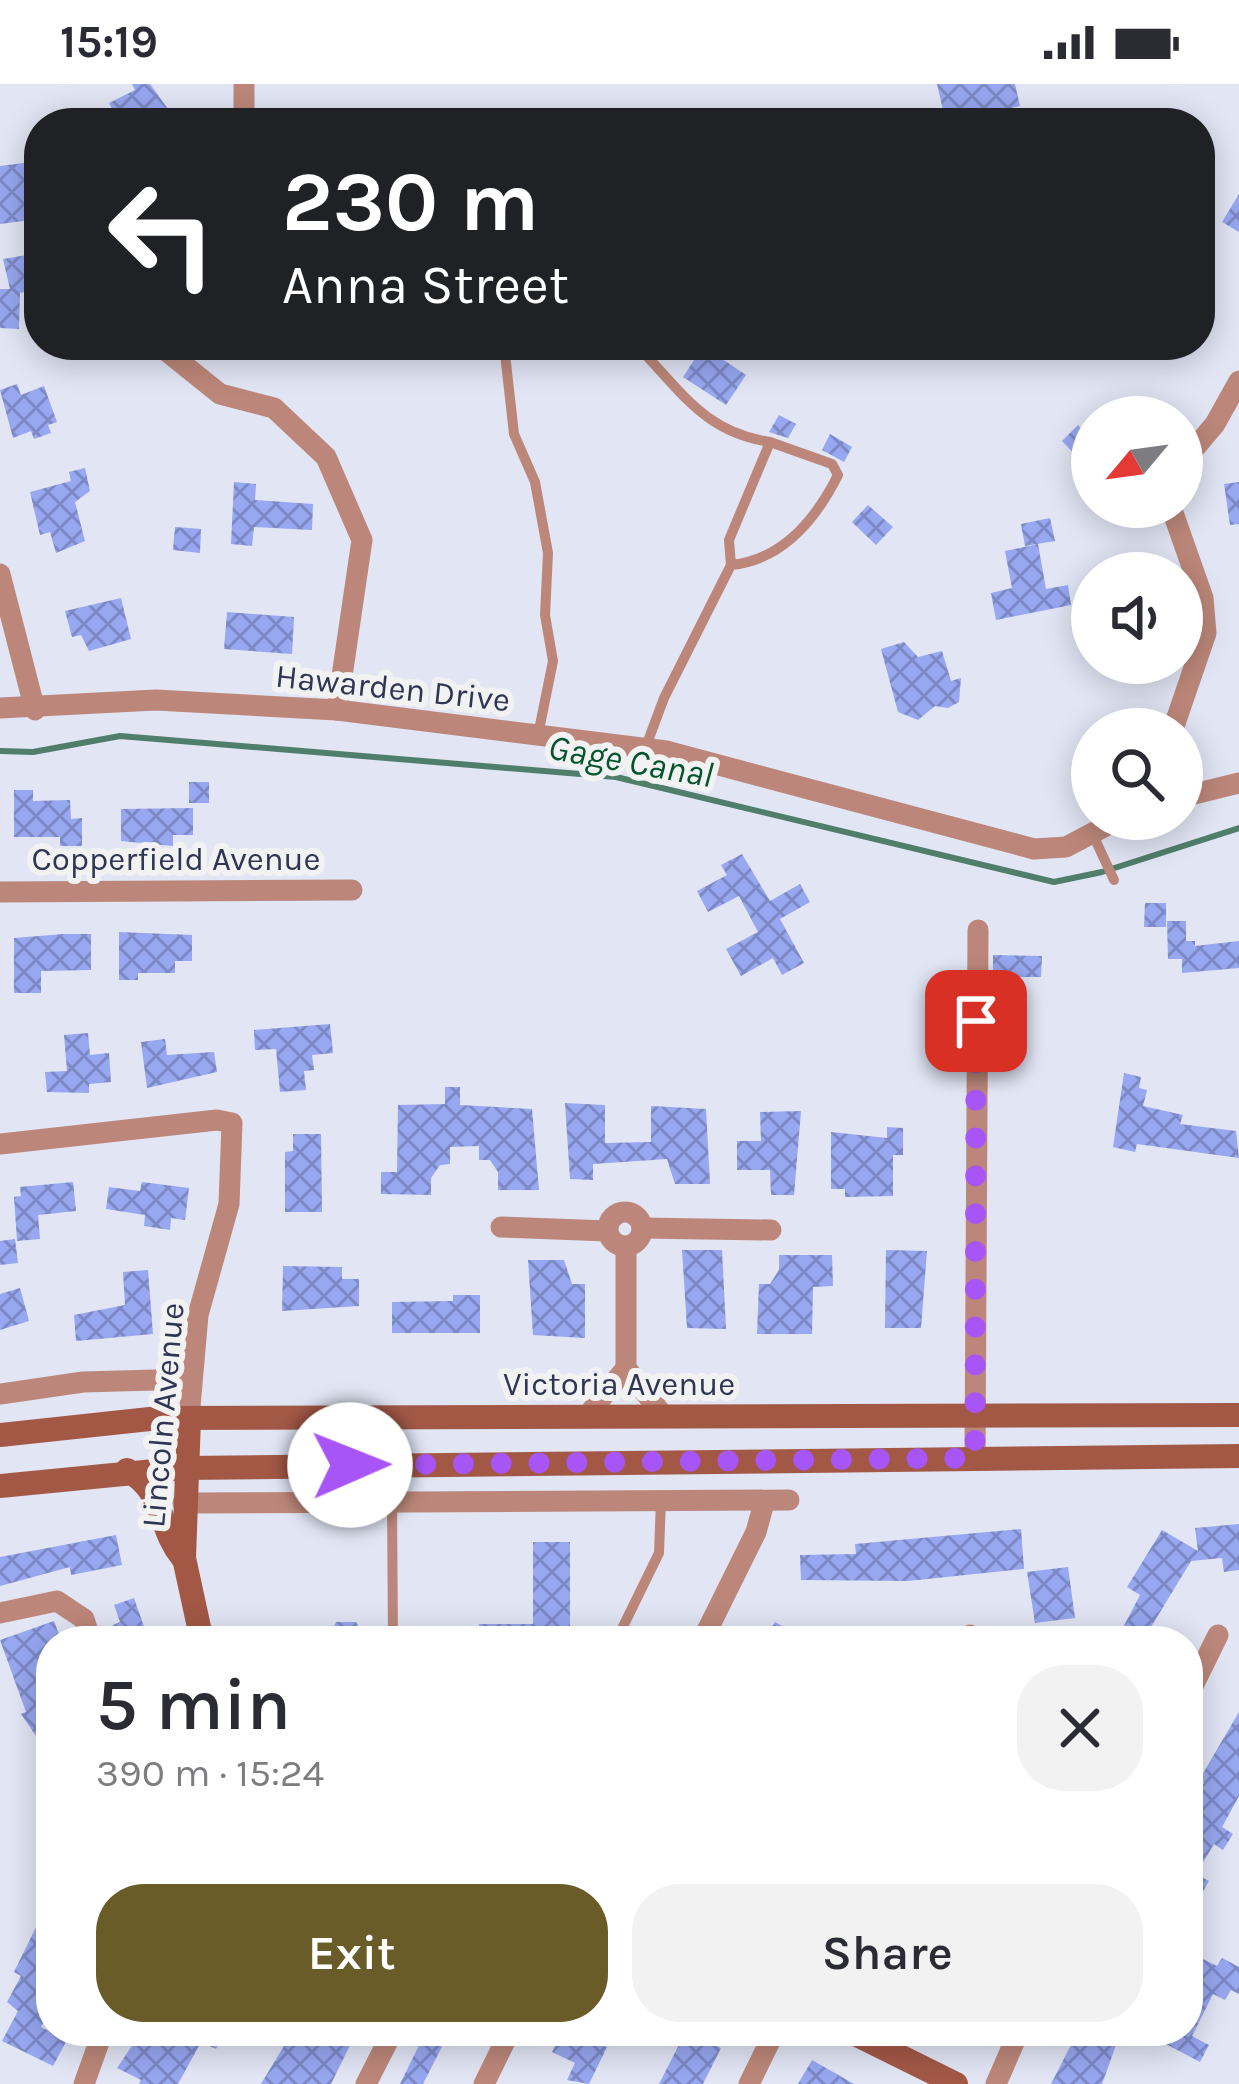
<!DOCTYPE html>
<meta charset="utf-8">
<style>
:root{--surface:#fff;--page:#f2f2f3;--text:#2b2b33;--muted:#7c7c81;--accent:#6a5c29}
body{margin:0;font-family:Karla,sans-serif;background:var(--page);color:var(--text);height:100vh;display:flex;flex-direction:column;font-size:45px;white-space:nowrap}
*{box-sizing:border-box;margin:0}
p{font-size:39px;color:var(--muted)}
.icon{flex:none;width:66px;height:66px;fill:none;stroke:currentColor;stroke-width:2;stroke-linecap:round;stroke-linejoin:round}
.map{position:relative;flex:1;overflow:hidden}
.details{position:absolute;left:36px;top:1542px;width:1167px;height:420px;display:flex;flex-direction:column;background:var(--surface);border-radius:48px;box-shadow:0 6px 30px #0003}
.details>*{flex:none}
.top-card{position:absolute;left:24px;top:24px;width:1191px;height:252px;border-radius:48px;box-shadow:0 6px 30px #0003;background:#202124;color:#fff;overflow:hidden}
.needle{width:78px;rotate:241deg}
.tools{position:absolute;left:1071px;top:312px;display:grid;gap:24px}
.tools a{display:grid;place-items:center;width:132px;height:132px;border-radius:50%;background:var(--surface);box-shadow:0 6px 30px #0003;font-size:60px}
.pin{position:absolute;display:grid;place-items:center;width:102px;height:102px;color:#fff;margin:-51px;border-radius:24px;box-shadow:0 6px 18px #0006}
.me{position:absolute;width:132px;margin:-66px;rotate:89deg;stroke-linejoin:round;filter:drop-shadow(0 0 9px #0008)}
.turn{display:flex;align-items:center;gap:42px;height:252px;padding:0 60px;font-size:54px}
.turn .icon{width:156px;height:156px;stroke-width:2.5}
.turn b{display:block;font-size:84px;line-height:102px}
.round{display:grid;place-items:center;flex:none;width:126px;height:126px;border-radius:48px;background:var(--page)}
.head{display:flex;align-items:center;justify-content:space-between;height:204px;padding:0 60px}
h1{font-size:72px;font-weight:600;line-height:90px}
.primary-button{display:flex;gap:24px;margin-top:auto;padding:24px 60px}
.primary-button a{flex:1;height:138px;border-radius:48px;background:var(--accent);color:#fff;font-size:48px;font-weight:600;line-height:138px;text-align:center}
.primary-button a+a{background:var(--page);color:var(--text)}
.status{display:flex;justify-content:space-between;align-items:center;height:84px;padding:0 60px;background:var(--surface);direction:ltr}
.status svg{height:33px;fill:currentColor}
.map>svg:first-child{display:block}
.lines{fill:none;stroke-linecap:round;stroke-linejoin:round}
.stream{stroke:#4f7e6a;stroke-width:6}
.building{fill:url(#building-cross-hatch)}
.lane{stroke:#bc877a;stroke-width:10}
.street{stroke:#bc877a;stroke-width:21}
.secondary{stroke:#a35846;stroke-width:24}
.route{stroke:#a855f7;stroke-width:21;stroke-dasharray:0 37.8}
.labels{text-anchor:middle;stroke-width:12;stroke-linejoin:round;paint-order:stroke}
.street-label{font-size:33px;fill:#2f3654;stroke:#f2f2f2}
.water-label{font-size:36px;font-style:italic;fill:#03552d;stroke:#f2f2f2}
</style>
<div class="status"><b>15:19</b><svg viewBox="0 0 49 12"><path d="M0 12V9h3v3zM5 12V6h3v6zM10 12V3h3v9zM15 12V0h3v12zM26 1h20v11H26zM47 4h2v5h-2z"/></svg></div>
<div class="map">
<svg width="1239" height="2000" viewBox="0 0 1239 2000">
<defs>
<pattern id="building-cross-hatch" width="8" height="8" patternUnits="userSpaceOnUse" patternTransform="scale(3)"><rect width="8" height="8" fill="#97a7f0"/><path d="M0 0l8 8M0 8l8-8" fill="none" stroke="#7c89c5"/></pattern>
</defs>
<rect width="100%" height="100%" fill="#e1e5f4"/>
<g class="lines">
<polyline class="stream" points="0,667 33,668 120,652 616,693 1054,798 1102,788 1239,744"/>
</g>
<g class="building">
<polygon points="132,0 150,0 178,39 119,39 109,19 135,6"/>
<polygon points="937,0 1015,0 1020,22 981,31 983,37 946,39"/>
<polygon points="39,77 39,135 0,140 0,82"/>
<polygon points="1239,110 1239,148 1222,138"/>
<polygon points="39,169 39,205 20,209 19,245 0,244 0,205 10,205 3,175"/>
<polygon points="703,262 746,291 726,321 683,293"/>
<polygon points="17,300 21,311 44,302 57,338 48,341 51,349 34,355 31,347 13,354 0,306"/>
<polygon points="779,331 796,340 788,354 769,348"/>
<polygon points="1078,341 1092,356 1092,388 1062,357"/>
<polygon points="830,350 852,363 844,378 822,366"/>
<polygon points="85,384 90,407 75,418 85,457 56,469 50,448 40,451 30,408 71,397 69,388"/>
<polygon points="234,398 256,400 255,416 313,420 312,446 254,443 252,462 231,460"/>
<polygon points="1239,398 1239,440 1230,441 1224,400"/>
<polygon points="868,421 893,443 876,461 852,438"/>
<polygon points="1050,434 1055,457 1025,462 1021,440"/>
<polygon points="175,443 201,445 200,469 173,466"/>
<polygon points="1038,460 1046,505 1068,501 1071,521 996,536 991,509 1012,504 1005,467"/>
<polygon points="121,514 131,555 89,567 81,551 72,553 65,527"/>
<polygon points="227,528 294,533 292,570 224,565"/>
<polygon points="904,558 918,573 942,567 951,597 961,594 959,618 948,624 935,622 918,636 898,628 881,565"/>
<rect x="189" y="698" width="20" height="21"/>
<polygon points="14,706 33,706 33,717 70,716 71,735 82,734 82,762 60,762 60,753 14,753"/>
<polygon points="193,724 193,751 173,751 173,762 121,757 121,725"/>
<polygon points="742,770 770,817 800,800 810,818 780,835 804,879 782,891 773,874 741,892 726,865 758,848 739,812 708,828 697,807 727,791 721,781"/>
<polygon points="1145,819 1166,819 1166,843 1144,843"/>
<polygon points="1167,837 1186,837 1186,857 1195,857 1195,862 1239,857 1239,884 1182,889 1182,875 1168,875"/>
<polygon points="119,848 192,851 192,877 175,877 175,889 138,889 138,896 119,896"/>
<polygon points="64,850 91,850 91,886 41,887 41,909 14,909 14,854"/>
<polygon points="993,871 1042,872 1041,893 993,893"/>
<polygon points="330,940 333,969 312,971 314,986 304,987 306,1006 280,1008 276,965 255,966 254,946"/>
<polygon points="88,949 90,971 109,969 111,998 89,1000 89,1009 47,1008 45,988 67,987 64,951"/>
<polygon points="165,955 167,971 214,968 217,988 147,1004 141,958"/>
<polygon points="1124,989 1141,993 1139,1004 1147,1006 1143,1022 1183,1031 1180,1040 1236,1047 1239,1074 1137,1060 1135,1068 1113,1063"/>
<polygon points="445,1003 460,1003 460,1021 532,1025 539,1106 498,1106 498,1088 490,1076 479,1076 479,1062 450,1063 450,1080 440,1081 431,1094 431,1111 381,1110 381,1088 397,1088 398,1021 445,1020"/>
<polygon points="565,1019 605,1021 605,1059 651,1058 651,1022 706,1025 710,1100 675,1100 667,1075 593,1080 593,1096 570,1095"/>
<polygon points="801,1027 794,1111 771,1111 770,1086 737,1086 737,1057 761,1057 760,1028"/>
<polygon points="887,1043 903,1044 903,1071 893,1071 893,1112 845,1113 845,1105 831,1105 831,1048 887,1054"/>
<polygon points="293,1050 321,1050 322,1128 285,1128 285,1068 293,1067"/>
<polygon points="73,1098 76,1127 38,1131 40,1155 17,1157 14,1113 21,1112 20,1103"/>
<polygon points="142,1098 189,1104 185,1136 171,1134 170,1146 144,1142 145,1131 106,1125 109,1103 140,1107"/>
<polygon points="15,1155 18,1179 0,1181 0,1157"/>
<polygon points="682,1166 722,1166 726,1245 687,1244"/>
<polygon points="886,1166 927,1167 921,1244 885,1244"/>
<polygon points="779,1171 832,1171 833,1202 813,1203 812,1250 757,1250 759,1200 770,1200 779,1186"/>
<polygon points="528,1176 564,1176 572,1200 585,1200 585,1254 533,1251"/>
<polygon points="283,1182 342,1183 342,1195 359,1195 359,1222 282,1227"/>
<polygon points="148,1186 153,1250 76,1257 74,1231 125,1221 123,1188"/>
<polygon points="20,1204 29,1237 0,1246 0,1210"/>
<polygon points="453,1211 480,1211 480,1249 392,1249 392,1218 453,1217"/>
<polygon points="1239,1440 1239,1486 1224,1488 1222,1474 1191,1477 1151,1543 1177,1557 1116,1557 1140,1511 1127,1503 1162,1446 1198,1467 1195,1444"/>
<polygon points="1021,1445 1024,1485 908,1497 801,1496 800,1471 856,1470 855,1460"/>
<polygon points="116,1451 122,1481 71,1491 70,1483 0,1502 0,1473"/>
<polygon points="533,1458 570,1458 570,1547 557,1547 557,1557 479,1557 479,1540 533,1540"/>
<polygon points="1068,1483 1075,1534 1035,1539 1027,1488"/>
<polygon points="134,1514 149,1557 119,1557 113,1541 120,1538 114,1521"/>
<polygon points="54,1537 61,1556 51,1557 51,1674 21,1630 26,1628 0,1556"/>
<polygon points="336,1538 356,1538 367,1557 326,1557"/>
<polygon points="775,1538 809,1557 764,1557"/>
<polygon points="1239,1628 1239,1712 1222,1743 1233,1750 1223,1766 1214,1760 1196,1790 1209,1797 1188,1834 1188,1726 1204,1699 1199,1696"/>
<polygon points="40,1835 51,1841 51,1894 38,1920 50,1926 41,1943 67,1956 53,1982 2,1957 18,1927 7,1918 21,1892 14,1888"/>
<polygon points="1201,1874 1217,1882 1222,1874 1239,1883 1239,1910 1231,1906 1225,1916 1213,1910 1192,1952 1209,1961 1200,1978 1162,1958 1168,1947 1188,1947 1188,1900"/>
<polygon points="142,1947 225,1947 216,1965 201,1958 178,2000 139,2000 141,1996 117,1984"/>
<polygon points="293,1947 357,1947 331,2000 261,2000"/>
<polygon points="426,1947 450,1947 423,2000 400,2000"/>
<polygon points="563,1947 607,1963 589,2000 567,1996 575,1979 552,1968"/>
<polygon points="686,1947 718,1947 712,1959 721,1964 703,2000 659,2000"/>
<polygon points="1078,1947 1121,1947 1102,2000 1051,2000"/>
<polygon points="812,1976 854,2000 798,2000"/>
</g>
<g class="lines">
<g class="lane">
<polyline points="504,261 514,350 535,398 548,469 545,531 553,577 538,651"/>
<path d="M636,261C681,306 703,348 770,358L729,456L731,481"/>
<path d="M645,665L664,614L731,481C782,476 816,435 838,391L832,380L770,358"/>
<polyline points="1093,751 1114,796"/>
<polyline points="392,1418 393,1557"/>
<polyline points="616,1557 659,1469 661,1416"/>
</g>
<g class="street">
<polyline points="244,0 244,39"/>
<polyline points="159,261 220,310 274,324 326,373 362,456 337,626"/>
<polyline points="1182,379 1215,340 1239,297"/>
<polyline points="1171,423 1203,514 1206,549 1173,645"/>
<polyline points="0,490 35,626"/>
<polyline points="0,624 156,616 337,626 666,667 1034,765 1066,763 1119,735"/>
<polyline points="1182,713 1239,699"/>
<polyline points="0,808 352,806"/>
<polyline points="0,1060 217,1036 232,1039 229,1120 198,1231 189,1334"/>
<circle cx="625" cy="1145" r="17"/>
<polyline points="501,1143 607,1147"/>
<polyline points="642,1144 771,1146"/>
<polyline points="626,1163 626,1284 662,1330"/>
<polyline points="0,1310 83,1298 191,1295"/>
<polyline points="587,1332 626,1284"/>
<polyline points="975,1374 978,846"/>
<polyline points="183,1419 789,1416"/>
<polyline points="0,1529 57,1517 84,1535 91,1557"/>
<polyline points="702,1557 756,1448 764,1419"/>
<polyline points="966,1557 970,1551"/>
<polyline points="1188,1612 1218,1551"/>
<polyline points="84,2000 103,1947"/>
<polyline points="366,2000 393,1947"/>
<polyline points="484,2000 510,1947"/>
<polyline points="749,2000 775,1947"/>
<polyline points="996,2000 1019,1947"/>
</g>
<g class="secondary">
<polyline points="189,1334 184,1474 202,1557"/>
<polyline points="0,1351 159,1334 1239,1331"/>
<path d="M127,1386C166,1408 157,1442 182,1473"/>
<polyline points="0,1402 185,1384 1239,1372"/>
<polyline points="849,1947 956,2000"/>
</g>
</g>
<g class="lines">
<polyline class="route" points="350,1381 975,1374 976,937"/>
</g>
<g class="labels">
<g class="street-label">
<text transform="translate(393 603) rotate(6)" y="12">Hawarden Drive</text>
<text x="176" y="786">Copperfield Avenue</text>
<text x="619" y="1311">Victoria Avenue</text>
<text transform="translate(162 1331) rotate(-85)" y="12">Lincoln Avenue</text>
</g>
<g class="water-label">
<text transform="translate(631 676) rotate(10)" y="13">Gage Canal</text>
</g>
</g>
</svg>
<div class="tools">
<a><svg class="needle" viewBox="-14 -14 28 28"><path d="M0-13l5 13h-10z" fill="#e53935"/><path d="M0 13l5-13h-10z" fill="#7c7c81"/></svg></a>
<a><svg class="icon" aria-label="sound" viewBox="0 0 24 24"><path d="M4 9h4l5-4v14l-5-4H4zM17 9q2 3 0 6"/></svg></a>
<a><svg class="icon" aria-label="search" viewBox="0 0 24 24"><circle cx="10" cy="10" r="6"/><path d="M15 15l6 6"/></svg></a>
</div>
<div class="pin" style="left:976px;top:937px;background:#d93025"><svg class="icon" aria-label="arrive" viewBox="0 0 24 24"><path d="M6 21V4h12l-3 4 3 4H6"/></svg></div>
<svg class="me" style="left:350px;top:1381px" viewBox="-20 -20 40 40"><circle r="19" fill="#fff"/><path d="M0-13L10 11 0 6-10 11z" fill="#a855f7"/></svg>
<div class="top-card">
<div class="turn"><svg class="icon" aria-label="left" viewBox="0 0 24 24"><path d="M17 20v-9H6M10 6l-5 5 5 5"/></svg><div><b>230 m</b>Anna Street</div></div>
</div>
<section class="details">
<div class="head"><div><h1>5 min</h1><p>390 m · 15:24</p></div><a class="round"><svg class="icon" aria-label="close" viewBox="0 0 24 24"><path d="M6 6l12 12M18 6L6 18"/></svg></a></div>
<div class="primary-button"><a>Exit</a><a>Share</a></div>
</section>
</div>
